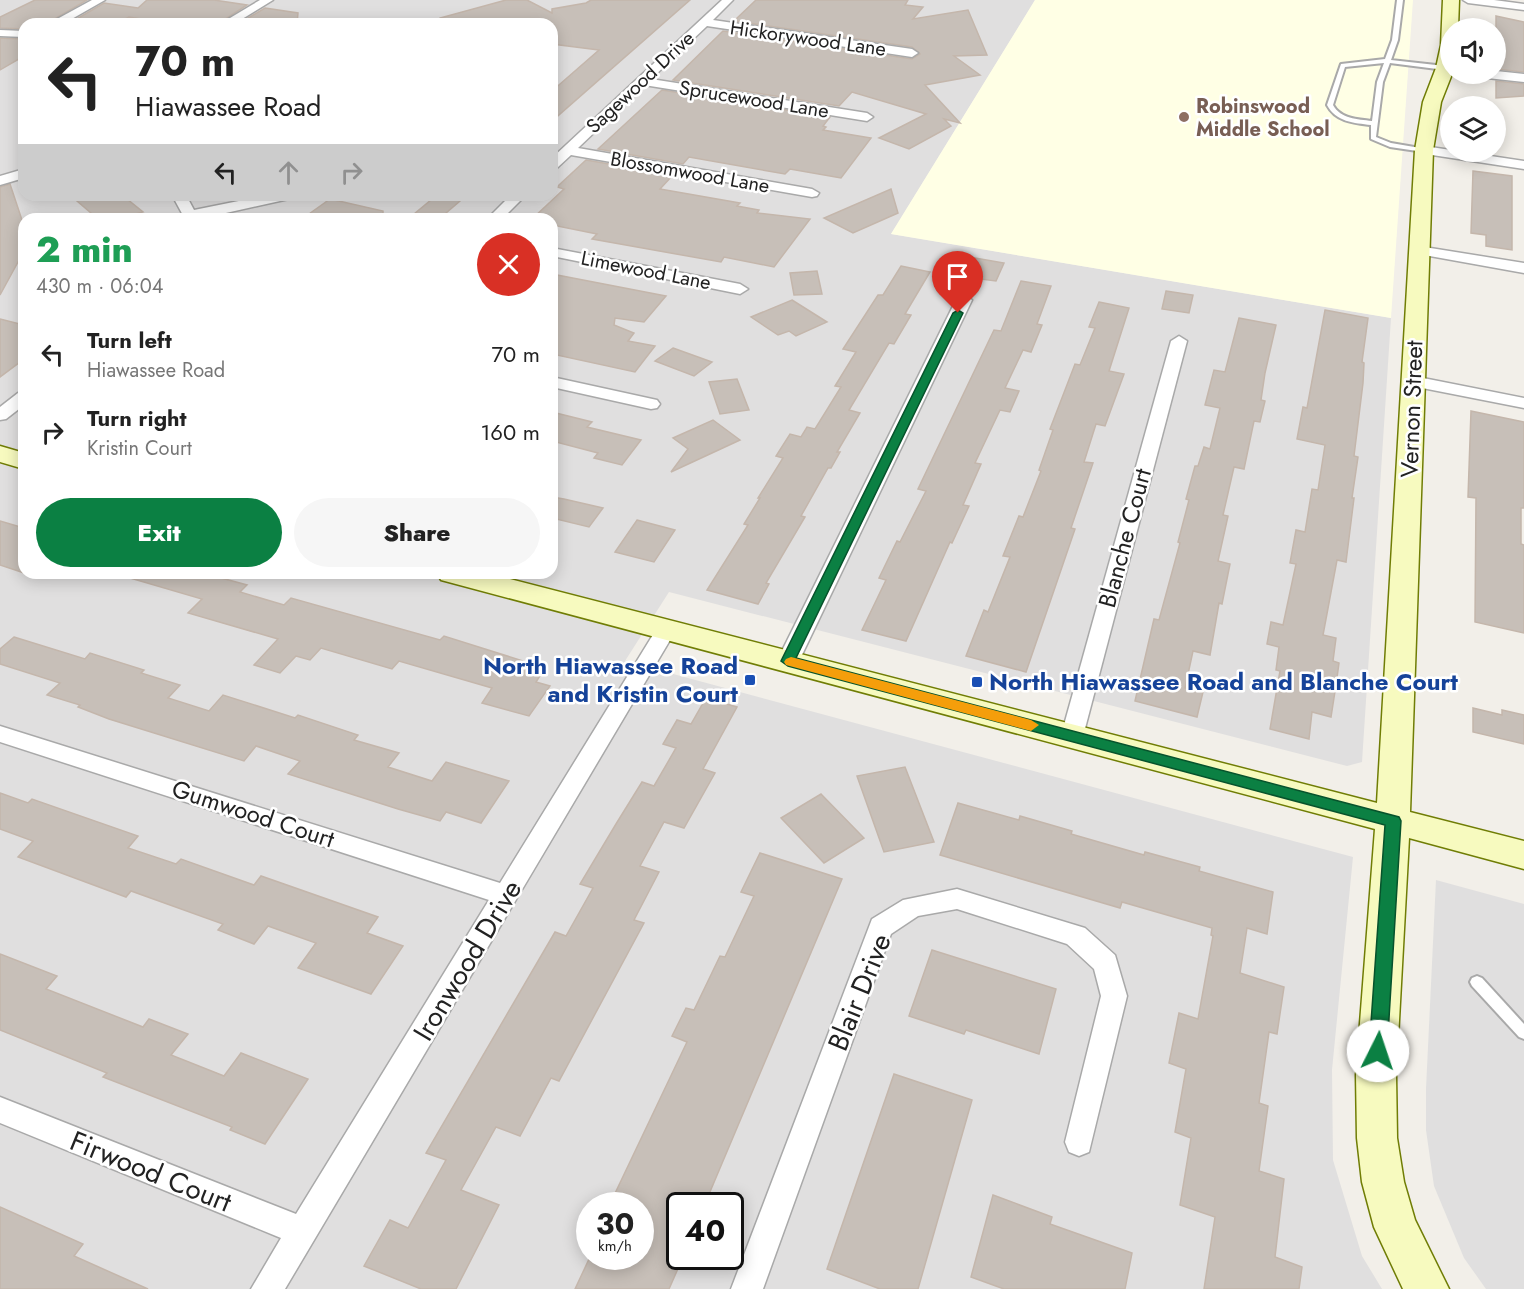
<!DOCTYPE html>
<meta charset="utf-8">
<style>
:root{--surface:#fff;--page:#f6f6f6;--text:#222;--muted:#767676;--accent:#0b8043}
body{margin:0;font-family:Jost,sans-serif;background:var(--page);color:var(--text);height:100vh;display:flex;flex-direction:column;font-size:22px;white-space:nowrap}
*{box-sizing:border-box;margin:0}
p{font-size:20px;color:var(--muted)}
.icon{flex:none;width:33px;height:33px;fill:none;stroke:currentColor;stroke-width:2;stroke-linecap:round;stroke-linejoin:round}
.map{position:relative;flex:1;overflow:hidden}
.side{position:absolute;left:18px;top:213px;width:540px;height:366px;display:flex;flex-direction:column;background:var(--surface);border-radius:18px;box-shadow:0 3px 15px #0003}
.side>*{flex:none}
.banner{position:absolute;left:18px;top:18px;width:540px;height:183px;border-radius:18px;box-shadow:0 3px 15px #0003;background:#fff;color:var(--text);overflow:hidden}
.buttons{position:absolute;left:1440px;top:18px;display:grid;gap:12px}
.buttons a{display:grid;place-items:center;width:66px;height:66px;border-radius:50%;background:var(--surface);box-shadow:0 3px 15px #0003;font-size:30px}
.speed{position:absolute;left:576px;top:1192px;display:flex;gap:12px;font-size:30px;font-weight:700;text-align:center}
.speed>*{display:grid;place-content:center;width:78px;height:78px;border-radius:50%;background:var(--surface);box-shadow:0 3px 15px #0003;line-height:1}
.speed small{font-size:15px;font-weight:400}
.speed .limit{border:3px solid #111;border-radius:9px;background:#fff;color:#111}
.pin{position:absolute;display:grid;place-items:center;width:51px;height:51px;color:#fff;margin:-62px -26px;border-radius:50% 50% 50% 0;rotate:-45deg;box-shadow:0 0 6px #0007}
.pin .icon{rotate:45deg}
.me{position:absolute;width:66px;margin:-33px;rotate:4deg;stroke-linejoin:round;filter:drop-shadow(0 0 4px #0008)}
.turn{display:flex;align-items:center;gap:21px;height:126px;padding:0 18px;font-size:27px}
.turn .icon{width:78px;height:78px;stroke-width:2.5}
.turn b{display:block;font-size:42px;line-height:51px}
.lanes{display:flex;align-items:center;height:57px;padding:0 18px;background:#0003;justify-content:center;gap:30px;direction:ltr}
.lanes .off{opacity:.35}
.round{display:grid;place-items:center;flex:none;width:63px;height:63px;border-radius:32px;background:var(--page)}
.head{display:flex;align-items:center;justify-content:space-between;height:102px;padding:0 18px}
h1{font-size:36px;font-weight:800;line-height:45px;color:#1e9e55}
.cta{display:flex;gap:12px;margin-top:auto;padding:12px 18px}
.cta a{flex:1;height:69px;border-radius:36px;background:var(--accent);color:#fff;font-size:24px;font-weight:800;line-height:69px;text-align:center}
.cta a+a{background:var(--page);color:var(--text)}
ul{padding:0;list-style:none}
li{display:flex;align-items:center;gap:18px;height:78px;padding:0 18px}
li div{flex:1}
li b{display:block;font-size:22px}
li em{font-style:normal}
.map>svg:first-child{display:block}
.residential{fill:#e0dfdf;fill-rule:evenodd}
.education{fill:#ffffe5}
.building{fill:#c7bfb8;stroke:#c4b6ab;stroke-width:1.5}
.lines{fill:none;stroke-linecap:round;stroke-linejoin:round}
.lane-casing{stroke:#a9a9a9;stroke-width:4}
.street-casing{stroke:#a9a9a9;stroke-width:3}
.secondary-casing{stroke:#707d05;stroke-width:3}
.lane{fill:#fff;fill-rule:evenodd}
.street{fill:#fff;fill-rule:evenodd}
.secondary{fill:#f7fabf;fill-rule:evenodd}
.route{fill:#0b8043;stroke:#07532c;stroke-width:1.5}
.slow{fill:#f59e0b}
.education-dot{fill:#8d6e63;stroke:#fff;stroke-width:2}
.transit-dot{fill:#1a4fb4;stroke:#fff;stroke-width:2}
.labels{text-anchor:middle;stroke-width:5;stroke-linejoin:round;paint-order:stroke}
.far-street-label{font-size:20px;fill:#222;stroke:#fff}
.far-education-label{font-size:20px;font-weight:bold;fill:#785e54;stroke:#fff;text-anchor:start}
.street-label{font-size:24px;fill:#222;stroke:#fff}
.transit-label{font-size:24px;font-weight:bold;fill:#164399;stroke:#fff;text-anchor:end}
.near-street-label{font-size:28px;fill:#222;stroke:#fff}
</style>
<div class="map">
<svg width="1524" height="1289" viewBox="0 0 1524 1289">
<rect width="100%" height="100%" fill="#f2efe9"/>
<g class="residential">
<path d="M0,0H1035L891,234L1391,318L1362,762L1347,766L669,592L625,661L1353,857L1332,1070L1333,1160L1362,1256L1382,1289H0ZM24,24H552V195H24ZM24,219H552V573H24ZM590,1206H640V1257H590ZM680,1206H730V1257H680Z"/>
<polygon points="1436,880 1524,904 1524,1289 1486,1289 1464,1258 1434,1186 1426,1130 1426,1089"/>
</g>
<polygon class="education" points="1035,0 1413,0 1391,318 891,234"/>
<g class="building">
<polygon points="35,0 87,0 46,24 24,24 24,29 0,28 0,17"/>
<polygon points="147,0 214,0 247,5 218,24 172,24 129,17 115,24 68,24 104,3 138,8"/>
<polygon points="506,0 527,0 552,13 552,9 586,3 591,0 690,0 552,121 552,91 599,50 552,44 552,24 441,24 440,18"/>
<polygon points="756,0 908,0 905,5 923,7 913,19 968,10 987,55 954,56 980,75 925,85 960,123 944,119 951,126 909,149 879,138 926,114 852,92 839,106 673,80 723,31 912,59 920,54 912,47 734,21"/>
<polygon points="265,8 298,13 297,24 238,24"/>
<polygon points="1496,16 1524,22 1524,72 1496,69"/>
<polygon points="0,38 24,39 24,56 0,70"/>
<polygon points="1496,81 1524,84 1524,96 1496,98"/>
<polygon points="662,90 830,117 823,126 826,127 823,130 871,138 841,178 790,169 785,174 689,157 683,164 598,149"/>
<polygon points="586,160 673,175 660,189 740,203 737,206 759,210 757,213 810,219 774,267 724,257 721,262 592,239 597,234 552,225 552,219 532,219 564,189 557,187"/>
<polygon points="1473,171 1512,176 1512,250 1486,246 1486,235 1471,233"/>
<polygon points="10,184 24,226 24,251 0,295 0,187"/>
<polygon points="891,189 898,213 853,233 824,218"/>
<polygon points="70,195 122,195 143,212 132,215 135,219 98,219"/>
<polygon points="437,195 467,195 439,219 408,219"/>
<polygon points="330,199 383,211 383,219 302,219"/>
<polygon points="958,255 1004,263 996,281 948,275"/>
<polygon points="901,266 930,272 905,314 911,315 894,344 889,343 849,410 860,413 837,452 840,452 831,468 828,468 801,516 805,517 766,583 769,584 758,604 707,590 748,525 744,524 760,498 758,498 783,458 776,456 790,434 801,437 807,427 815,429 841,387 835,386 856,352 843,349 878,295 883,295"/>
<polygon points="817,271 822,294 794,295 790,273"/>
<polygon points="552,274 666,296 644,322 615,318 614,325 634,333 628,341 655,346 635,372 552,354"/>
<polygon points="1021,281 1051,286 1037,324 1042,325 1031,352 1023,350 1005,388 1019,391 1010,412 1000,410 975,463 981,464 963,505 969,506 952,543 950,542 906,641 862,630 886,580 879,578 897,541 900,542 926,491 918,489 994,330 1001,331"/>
<polygon points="1166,291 1193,295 1189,313 1162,309"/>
<polygon points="792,300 827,322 796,336 789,331 778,335 751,317"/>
<polygon points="1099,302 1129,308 1109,371 1124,374 1105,426 1096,424 1084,462 1093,463 1071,528 1075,529 1026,672 966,656 984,610 988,612 1010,557 1003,556 1019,516 1023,517 1041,471 1039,470 1053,430 1050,429 1075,364 1080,365 1095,328 1089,327"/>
<polygon points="1325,310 1368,318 1362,362 1364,363 1363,383 1354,456 1358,457 1352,498 1354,498 1346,562 1337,560 1323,635 1336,638 1333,661 1339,663 1336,685 1331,717 1312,712 1309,739 1270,729 1280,671 1276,670 1279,647 1267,644 1271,622 1283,625 1296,564 1290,563 1296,530 1305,532 1312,489 1318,490 1325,445 1297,439 1303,407 1307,408"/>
<polygon points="1239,318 1276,325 1265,373 1261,400 1265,401 1260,422 1254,421 1244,469 1234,467 1223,515 1228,516 1218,561 1230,564 1222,604 1219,603 1210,655 1193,651 1185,688 1203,692 1197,717 1135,701 1154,619 1159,620 1180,543 1178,542 1189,500 1186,499 1195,466 1198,466 1204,447 1210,449 1220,408 1205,405 1214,370 1225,372"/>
<polygon points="0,319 24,325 24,359 0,377"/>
<polygon points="673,348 712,362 694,376 655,361"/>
<polygon points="737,379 749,410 720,414 709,382"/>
<polygon points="1471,411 1524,422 1524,508 1521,508 1521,544 1524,545 1524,633 1475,622 1476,498 1468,497"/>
<polygon points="552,412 592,422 587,427 641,440 622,465 594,458 598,453 552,441"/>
<polygon points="713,420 740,440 671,472 688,449 673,438"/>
<polygon points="552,497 564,499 603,508 589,527 552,518"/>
<polygon points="637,520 675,530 654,562 615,552"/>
<polygon points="0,521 24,528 24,573 0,565"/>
<polygon points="131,573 203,573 247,585 240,592 284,605 291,598 440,640 444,636 545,668 536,682 550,686 529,716 482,703 492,688 399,661 392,669 321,648 310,660 296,656 280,673 254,665 278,639 188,613 202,599 130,578"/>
<polygon points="14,637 85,659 90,653 144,670 141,673 180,685 168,698 209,711 223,695 295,718 298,715 358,735 354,740 399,753 388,767 432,781 446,762 509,781 481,823 446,812 440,821 398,809 288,774 300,761 256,746 244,761 109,719 78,707 80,705 47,695 60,683 0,664 0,649"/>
<polygon points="706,698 737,707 703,769 715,773 684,828 664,822 640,866 659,872 634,920 644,923 559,1081 551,1078 520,1136 496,1127 461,1190 499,1205 456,1289 421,1289 364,1266 390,1220 408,1228 446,1160 426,1153 555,932 566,936 593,888 580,884 616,824 642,782 654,786 676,748 663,744 677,720 691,724"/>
<polygon points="1473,708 1502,715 1502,710 1524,715 1524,744 1473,732"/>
<polygon points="905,767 934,842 884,852 857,776"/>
<polygon points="0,793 28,803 32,799 138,836 128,848 176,864 181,859 254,885 261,876 378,917 367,933 403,946 371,994 298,968 316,943 268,926 254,944 218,930 223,924 131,891 126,897 18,857 33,841 0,829"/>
<polygon points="821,794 864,838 824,863 781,818"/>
<polygon points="958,803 1019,820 1020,816 1072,831 1071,834 1144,855 1145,852 1200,867 1199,871 1273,892 1267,934 1247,928 1240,973 1284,987 1277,1034 1269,1032 1259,1103 1268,1106 1259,1171 1284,1179 1275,1257 1302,1267 1299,1289 1204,1289 1215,1217 1180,1205 1191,1138 1175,1132 1186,1069 1169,1063 1179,1013 1198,1019 1213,936 1211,935 1212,928 1122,902 1120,908 940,855"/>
<polygon points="760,853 842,879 704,1206 680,1206 680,1264 669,1289 575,1289 590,1257 640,1257 640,1206 609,1206 687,1042 672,1036 686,1008 694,1010 720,956 725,957 754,896 741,892"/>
<polygon points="932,950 1056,989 1039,1054 966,1030 964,1034 909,1016"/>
<polygon points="0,954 57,976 46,989 143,1027 149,1019 188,1034 171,1055 224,1076 241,1053 308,1079 265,1144 230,1130 232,1127 103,1077 107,1073 0,1030"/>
<polygon points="894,1074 972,1100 918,1289 880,1289 827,1269"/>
<polygon points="993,1195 1052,1217 1050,1224 1132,1253 1125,1289 1004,1289 971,1277"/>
<polygon points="0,1207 83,1244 74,1256 148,1289 0,1289"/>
</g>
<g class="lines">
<g class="lane-casing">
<g id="lane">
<path d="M1397,0H1403L1398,40L1391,60L1445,66L1448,68L1445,70L1390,63L1383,82L1376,137L1391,143L1426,149L1427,150L1424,152L1390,147L1371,139V125C1354,123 1336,122 1327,105L1341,64L1385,59L1392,40ZM1384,63L1377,82L1372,121C1357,119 1341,119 1333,105L1345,67Z"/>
<polygon points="1477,976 1482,978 1524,1024 1524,1039 1519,1037 1472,986 1470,982 1472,978"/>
</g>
</g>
<g class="street-casing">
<g id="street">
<polygon points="92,0 105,0 63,24 48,24"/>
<polygon points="260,0 273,0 234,24 220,24"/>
<polygon points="722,0 733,0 713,20 912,49 918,53 912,57 707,26 651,79 867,113 873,117 867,121 644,85 578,148 812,189 819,193 817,196 812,197 571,155 557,168 552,169 552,158"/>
<polygon points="1463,0 1494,0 1524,4 1524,10 1468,3"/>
<polygon points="0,30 24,31 24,37 0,36"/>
<polygon points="1496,71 1524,74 1524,82 1487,78 1481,74 1496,74"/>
<polygon points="1424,146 1524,161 1524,169 1419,153 1417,150"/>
<polygon points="24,169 24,178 0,185 0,176"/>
<polygon points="172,195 186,195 194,210 268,195 291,196 289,199 199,219 185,219"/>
<polygon points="511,195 526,195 502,219 487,219"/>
<polygon points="1418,246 1524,263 1524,273 1413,253 1411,250"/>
<polygon points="552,248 740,284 748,289 740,294 552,256"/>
<polygon points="964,295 972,300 799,661 796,666 788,668 780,666 777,661 956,300"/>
<polygon points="1179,336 1187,341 1083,736 1080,742 1072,744 1064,742 1061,736 1171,341"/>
<polygon points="1413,376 1524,398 1524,408 1407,385 1405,381 1407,377"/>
<polygon points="552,377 657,400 660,404 657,408 651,409 552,387"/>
<polygon points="24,392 24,405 6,419 0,420 0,407 18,393"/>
<polygon points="666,623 673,625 676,630 285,1289 251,1289 281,1238 0,1123 0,1097 296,1214 489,900 0,742 0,726 500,883 659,625"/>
<polygon points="957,889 1085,928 1115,955 1127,996 1089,1152 1079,1156 1069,1152 1065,1142 1101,996 1094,969 1067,944 957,909 918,916 891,934 763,1289 731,1289 872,919 903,900"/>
</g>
</g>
<g class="secondary-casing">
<g id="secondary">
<polygon points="1443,0 1459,0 1458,28 1450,28 1452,74 1441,102 1433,150 1410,812 1524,841 1524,869 1409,838 1396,1075 1397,1138 1404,1182 1415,1220 1449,1289 1403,1289 1374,1227 1362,1182 1357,1138 1356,1075 1375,829 441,580 437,573 487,573 1377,803 1415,150 1423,102 1436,68 1441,45"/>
<polygon points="0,446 24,453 24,469 0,462"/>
</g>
</g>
<use href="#lane" class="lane"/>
<use href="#street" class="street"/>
<use href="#secondary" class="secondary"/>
</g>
<polygon class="route" points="958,310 963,313 796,658 1399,817 1401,821 1387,1051 1384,1057 1378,1059 1372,1057 1369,1051 1385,825 788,666 781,661 953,313"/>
<polygon class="slow" points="791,657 1031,720 1039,725 1031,731 786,665 784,662 786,659"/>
<circle class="education-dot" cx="1184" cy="117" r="6"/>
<g class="transit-dot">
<rect x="744" y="674" width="12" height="12" rx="3"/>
<rect x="971" y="676" width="12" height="12" rx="3"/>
</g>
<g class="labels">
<g class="far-street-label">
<text transform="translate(808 38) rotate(8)" y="7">Hickorywood Lane</text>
<text transform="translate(640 82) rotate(-43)" y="7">Sagewood Drive</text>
<text transform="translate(754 99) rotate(9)" y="7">Sprucewood Lane</text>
<text transform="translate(690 172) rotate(10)" y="7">Blossomwood Lane</text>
<text transform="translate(646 270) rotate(11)" y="7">Limewood Lane</text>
</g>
<g class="far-education-label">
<text x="1196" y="113">Robinswood<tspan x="1196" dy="23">Middle School</tspan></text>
</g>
<g class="street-label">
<text transform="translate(1412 409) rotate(-88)" y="8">Vernon Street</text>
<text transform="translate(1125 538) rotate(-75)" y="8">Blanche Court</text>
<text transform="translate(253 814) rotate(18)" y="8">Gumwood Court</text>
</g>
<g class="transit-label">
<text x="738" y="674">North Hiawassee Road<tspan x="738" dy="28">and Kristin Court</tspan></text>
<text x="989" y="690" text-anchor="start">North Hiawassee Road and Blanche Court</text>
</g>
<g class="near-street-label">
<text transform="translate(467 960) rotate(-59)" y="10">Ironwood Drive</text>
<text transform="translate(859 992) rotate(-68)" y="10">Blair Drive</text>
<text transform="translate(151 1171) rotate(22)" y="10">Firwood Court</text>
</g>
</g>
</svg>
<div class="buttons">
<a><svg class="icon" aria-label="sound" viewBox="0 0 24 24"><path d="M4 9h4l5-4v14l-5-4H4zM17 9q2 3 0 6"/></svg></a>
<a><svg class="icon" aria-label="layers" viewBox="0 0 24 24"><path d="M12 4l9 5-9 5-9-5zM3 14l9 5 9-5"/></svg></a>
</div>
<div class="speed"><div>30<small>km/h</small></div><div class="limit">40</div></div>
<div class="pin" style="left:958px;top:313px;background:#d93025"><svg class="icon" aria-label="arrive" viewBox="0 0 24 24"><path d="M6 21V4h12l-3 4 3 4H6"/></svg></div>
<svg class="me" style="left:1378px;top:1051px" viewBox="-20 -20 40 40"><circle r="19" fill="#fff"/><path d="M0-13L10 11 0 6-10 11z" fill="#0b8043"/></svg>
<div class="banner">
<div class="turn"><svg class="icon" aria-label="left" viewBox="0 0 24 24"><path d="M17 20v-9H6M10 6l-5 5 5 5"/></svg><div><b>70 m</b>Hiawassee Road</div></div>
<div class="lanes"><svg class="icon" aria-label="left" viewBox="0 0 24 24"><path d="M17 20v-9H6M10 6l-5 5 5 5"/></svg><svg class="icon off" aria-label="ahead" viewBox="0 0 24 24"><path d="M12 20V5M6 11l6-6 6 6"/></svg><svg class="icon off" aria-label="right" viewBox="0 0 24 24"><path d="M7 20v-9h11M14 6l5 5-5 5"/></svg></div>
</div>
<section class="side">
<div class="head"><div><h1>2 min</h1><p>430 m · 06:04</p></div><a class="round" style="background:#d93025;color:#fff"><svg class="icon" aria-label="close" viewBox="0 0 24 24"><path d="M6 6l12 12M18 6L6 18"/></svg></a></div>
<ul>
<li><svg class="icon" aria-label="left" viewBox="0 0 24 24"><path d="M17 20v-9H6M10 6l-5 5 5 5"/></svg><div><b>Turn left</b><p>Hiawassee Road</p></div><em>70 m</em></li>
<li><svg class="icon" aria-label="right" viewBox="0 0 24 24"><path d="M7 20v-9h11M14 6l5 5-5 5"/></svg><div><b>Turn right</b><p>Kristin Court</p></div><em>160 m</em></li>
</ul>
<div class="cta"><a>Exit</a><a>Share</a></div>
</section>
</div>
